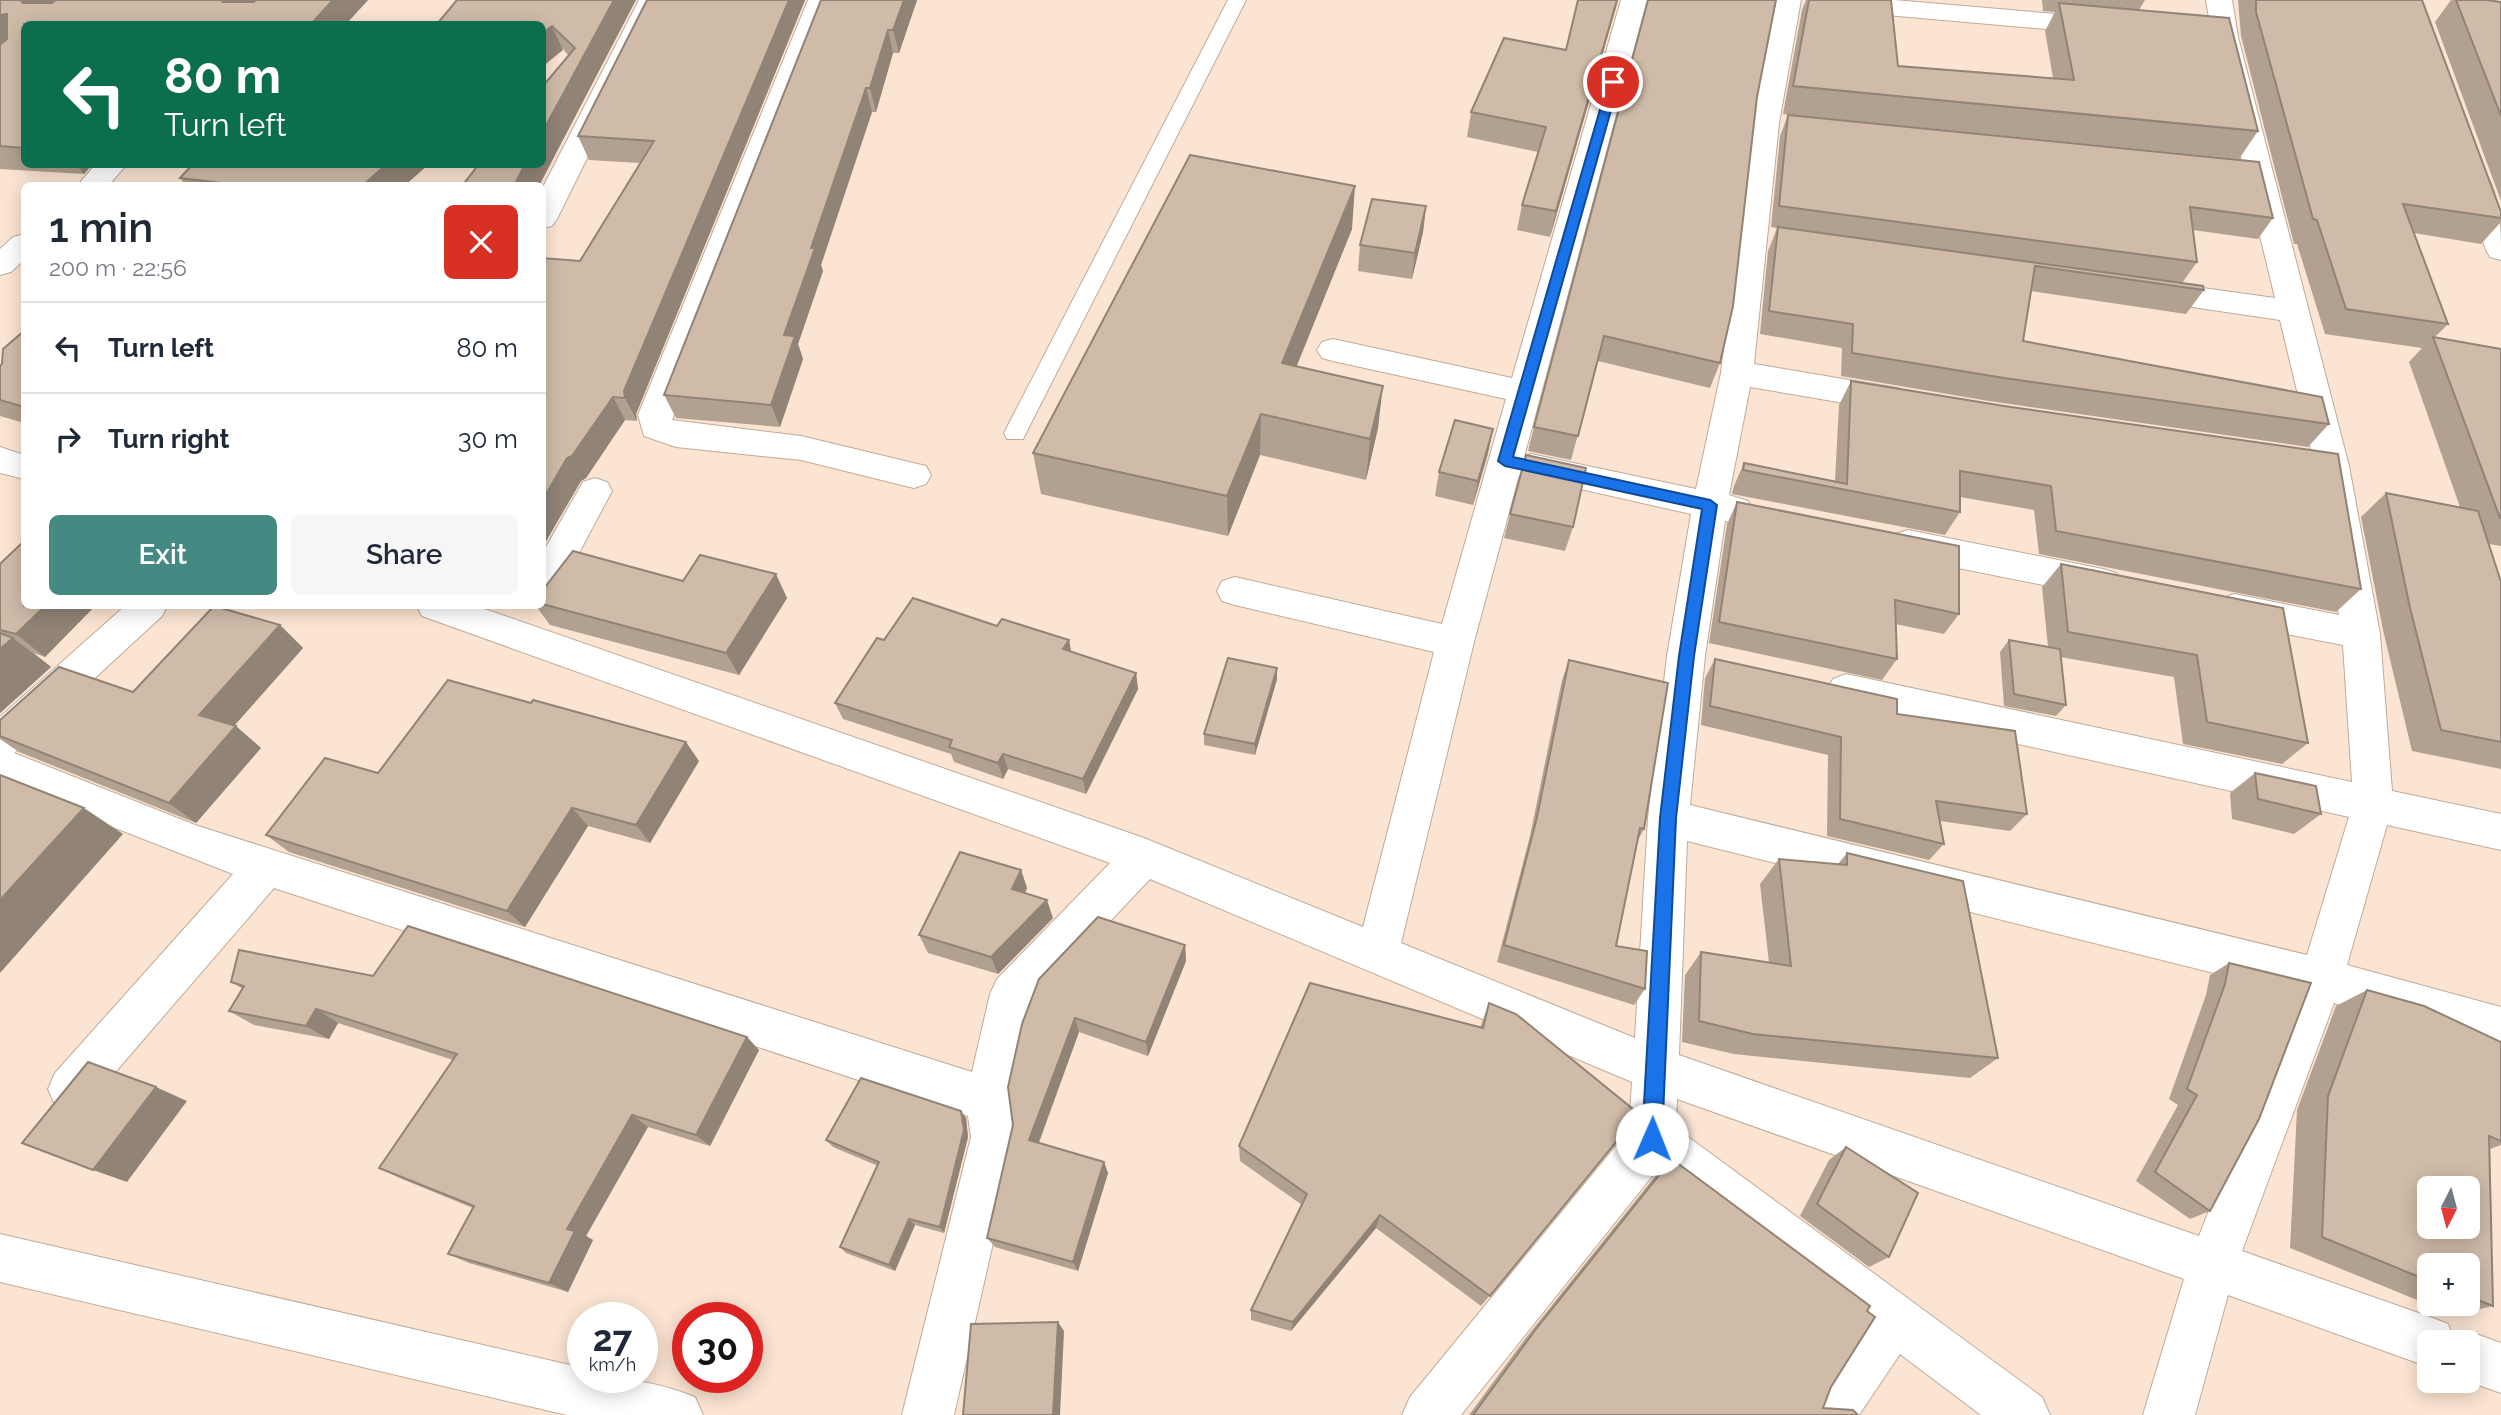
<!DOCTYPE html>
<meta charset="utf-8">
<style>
:root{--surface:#fff;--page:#f6f6f7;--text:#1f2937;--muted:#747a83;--line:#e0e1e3;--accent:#448a82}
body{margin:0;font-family:Raleway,sans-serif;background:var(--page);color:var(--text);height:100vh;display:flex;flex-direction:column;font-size:26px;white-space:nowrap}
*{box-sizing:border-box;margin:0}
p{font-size:23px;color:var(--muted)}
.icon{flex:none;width:38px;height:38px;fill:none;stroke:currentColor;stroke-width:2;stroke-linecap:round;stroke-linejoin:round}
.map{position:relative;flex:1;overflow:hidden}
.drawer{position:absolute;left:21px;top:182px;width:525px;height:427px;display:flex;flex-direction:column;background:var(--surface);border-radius:10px;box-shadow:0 4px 18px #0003}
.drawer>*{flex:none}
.hud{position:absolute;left:21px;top:21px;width:525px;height:147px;border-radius:10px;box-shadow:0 4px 18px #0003;background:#0b6e4f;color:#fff;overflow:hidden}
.needle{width:46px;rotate:186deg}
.buttons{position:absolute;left:2417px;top:1176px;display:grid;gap:14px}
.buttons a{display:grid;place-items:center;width:63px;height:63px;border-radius:10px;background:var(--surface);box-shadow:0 4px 18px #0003;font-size:35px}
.speed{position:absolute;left:567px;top:1302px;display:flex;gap:14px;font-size:35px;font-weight:700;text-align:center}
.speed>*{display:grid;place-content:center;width:91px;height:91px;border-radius:50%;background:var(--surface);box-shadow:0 4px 18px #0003;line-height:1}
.speed small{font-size:18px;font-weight:400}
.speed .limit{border:10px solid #d22;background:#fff;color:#111}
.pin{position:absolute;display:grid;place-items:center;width:60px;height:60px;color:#fff;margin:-30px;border:4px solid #fff;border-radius:50%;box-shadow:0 2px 7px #0007}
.me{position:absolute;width:77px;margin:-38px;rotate:1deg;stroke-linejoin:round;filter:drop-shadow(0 0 5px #0008)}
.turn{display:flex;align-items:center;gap:24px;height:147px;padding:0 28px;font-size:32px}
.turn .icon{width:91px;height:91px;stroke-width:2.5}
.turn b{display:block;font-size:49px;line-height:60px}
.round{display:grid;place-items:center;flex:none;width:74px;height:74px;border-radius:10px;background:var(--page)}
.head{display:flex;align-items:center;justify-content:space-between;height:119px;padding:0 28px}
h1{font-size:42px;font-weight:600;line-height:52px}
.action{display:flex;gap:14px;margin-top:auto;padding:14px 28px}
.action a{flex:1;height:80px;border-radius:10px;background:var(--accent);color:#fff;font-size:28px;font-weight:600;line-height:80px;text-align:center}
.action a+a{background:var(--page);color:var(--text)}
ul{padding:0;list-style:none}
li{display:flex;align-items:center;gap:21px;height:91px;padding:0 28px;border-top:2px solid var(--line)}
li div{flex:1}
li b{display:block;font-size:26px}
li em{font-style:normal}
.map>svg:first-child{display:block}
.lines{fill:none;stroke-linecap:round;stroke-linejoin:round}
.service-casing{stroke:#c0aa99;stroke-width:2}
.minor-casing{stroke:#c0aa99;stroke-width:2}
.service{fill:#fff;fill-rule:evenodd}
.minor{fill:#fff;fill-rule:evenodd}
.wall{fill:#b2a190;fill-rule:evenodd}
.shaded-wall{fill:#918376}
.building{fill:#cfbba8;stroke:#918376;stroke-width:2;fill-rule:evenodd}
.route{fill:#1a73e8;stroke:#114b97;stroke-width:2}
</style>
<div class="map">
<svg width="2501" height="1415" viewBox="0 0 2501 1415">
<rect width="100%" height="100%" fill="#fbe4d2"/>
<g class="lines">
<g class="service-casing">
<polygon id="service" points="1228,0 1246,0 1026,433 1023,439 1007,439 1004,433"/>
</g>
<g class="minor-casing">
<g id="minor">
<polygon points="639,0 665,0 557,219 552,226 542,228 542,189"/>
<polygon points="808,0 834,0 672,420 801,436 926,466 931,475 926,484 914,488 801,460 676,447 644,436 638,415"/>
<path d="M1621,0H1647L1524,457L1531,454L1696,489L1721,373L1751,123L1775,0H1801L1779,123L1754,364L1897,388L1909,392L1913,400L1909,408L1897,412L1750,387L1729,495L1748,501L1753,510L1748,519L1736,523L1725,521L1705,656L1690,805L2307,955L2349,817L1846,706L1833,701L1827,690L1833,679L1846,674L2352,782L2343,645L2234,624L2221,619L2216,609L2221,599L2234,594L2339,615L2315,466L2280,320L2145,300L2134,297L2130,290L2134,283L2145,280L2275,298L2212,37L2206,0H2232L2238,37L2349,466L2380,634L2392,791L2501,814V850L2387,825L2347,965L2501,1007V1051L2334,1003L2242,1251L2430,1317L2448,1324L2453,1337L2468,1331L2501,1343V1393L2467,1381L2468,1342H2429V1367L2228,1295L2195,1415H2143L2184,1279L1677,1099L1676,1128L2042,1397L2050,1415H1981L1900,1354L1859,1415H1802L1810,1397L1861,1325L1656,1171L1461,1415H1402L1410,1397L1629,1130L1632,1082L1150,879L1032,1004L1012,1100L1017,1137L954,1415H902L971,1137L968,1116L274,888L87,1105L71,1112L55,1105L48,1089L55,1073L233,874L0,783V717L125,606H167L162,616L14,753L195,825L972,1072L990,994L997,979L1110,863L422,616L417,606H476L1144,838L1363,927L1434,652L1235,605L1222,601L1217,591L1222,581L1235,577L1442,624L1506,399L1333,361L1322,358L1317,350L1322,342L1333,339L1512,378ZM1519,475L1691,514L1667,656L1648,818L1635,1038L1401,943L1474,642ZM1687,841L2294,993L2199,1236L1679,1055Z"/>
<polygon points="1830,0 1894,0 2102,18 2111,21 2115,26 2111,31 2102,34 1841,11 1832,8 1828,3"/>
<polygon points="96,164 127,164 108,186 77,186"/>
<path d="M2476,171L2486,174C2501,200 2501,230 2501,260L2490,257L2486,250L2462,180L2466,174Z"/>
<polygon points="24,234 24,260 11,272 0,275 0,249 13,237"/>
<polygon points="0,447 24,455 24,479 0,473"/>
<polygon points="595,478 607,482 612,491 555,598 542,602 542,554 583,482"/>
<polygon points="1908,530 2103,569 2116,573 2121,583 2116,593 2103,597 1908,558 1895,554 1890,544 1895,534"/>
<path d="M0,1234L583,1368V1377C622,1377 658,1382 695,1397L703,1415H567L0,1282Z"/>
</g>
</g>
<use href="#service" class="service"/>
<use href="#minor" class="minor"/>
</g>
<g class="wall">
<polygon points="0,0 368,0 346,24 24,24 24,164 93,164 84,174 0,169"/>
<polygon points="636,0 568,55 542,24"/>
<polygon points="647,0 805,0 636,414 637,421 625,420 586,478 581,481 542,548 542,258 580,261 640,163 589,160 578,136"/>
<polygon points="821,0 917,0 899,53 893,53 876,112 872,112 821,265 823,271 798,344 803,359 780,427 676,418 664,395"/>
<polygon points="1578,0 1618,0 1550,237 1517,230 1522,205 1538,152 1467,137 1471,112 1566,50"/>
<polygon points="1806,0 1891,0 1898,66 2053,78 2045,31 2055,12 2043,11 2042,0 2145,0 2139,10 2258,131 2239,159 1783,114 1802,10"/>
<polygon points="2238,0 2422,0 2501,212 2501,222 2481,244 2414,233 2448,324 2435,337 2501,349 2501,546 2489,544 2501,582 2501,769 2412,751 2383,630 2361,517 2386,493 2460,507 2409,362 2422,348 2325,334 2297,244 2294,244 2241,36"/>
<polygon points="2451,0 2487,0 2501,2 2501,201 2435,22"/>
<polygon points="1757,97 1720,363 1710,388 1598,361 1571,460 1528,451 1534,427"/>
<polygon points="1788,115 2273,218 2258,239 2193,230 2197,262 2182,283 2204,290 2186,314 2031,291 2023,341 2329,424 2308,447 1989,401 1841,376 1842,348 1760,334 1768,251 1777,228 1771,227 1780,136"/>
<polygon points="193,164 429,164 404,186 186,186 180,178"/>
<polygon points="1426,206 1423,232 1412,279 1358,271 1360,245"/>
<polygon points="1352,229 1296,367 1378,428 1366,480 1260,455 1228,536 1041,494 1033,453"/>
<polygon points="24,331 24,423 0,416 0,366"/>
<polygon points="1851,381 2361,589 2336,612 2039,554 2034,510 1960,497 1960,512 1945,535 1732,494 1734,486 1744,463 1835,481 1839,405"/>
<polygon points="1493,429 1488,453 1473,505 1435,496 1439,472"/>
<polygon points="1737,502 1959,614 1944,634 1895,624 1897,659 1882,680 1709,643 1727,524"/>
<polygon points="1510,514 1573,527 1565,551 1504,538"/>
<polygon points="0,564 24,606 95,606 45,657 34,653 51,667 0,713"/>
<polygon points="2061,564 2283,608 2308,743 2282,764 2183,744 2174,677 2060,657 2066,705 2056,716 2004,706 2000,652 2009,640 2048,647 2042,587"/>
<polygon points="683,581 787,598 739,675 550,625 536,606 542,606 542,591"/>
<polygon points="280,625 303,648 234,726 261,748 196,823 19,752 0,739 0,720 133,692"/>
<polygon points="997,626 1069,640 1071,652 1136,673 1138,689 1086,794 1008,769 1003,779 954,762 951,754 843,719 835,703 884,640"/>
<polygon points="1715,659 1897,714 2027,814 2010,831 1940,821 1944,844 1929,860 1827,836 1828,755 1701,725 1705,678"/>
<polygon points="1569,660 1644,829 1637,842 1616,946 1645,989 1634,1005 1497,962 1530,836 1562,680"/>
<polygon points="1277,668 1277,679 1255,755 1204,745 1204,734"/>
<polygon points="699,761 650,843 588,826 525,927 289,852 266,835"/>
<polygon points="2255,773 2321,814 2294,834 2232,819 2230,793"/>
<polygon points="1847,853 1998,1058 1970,1078 1734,1054 1682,1042 1685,975 1701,952 1769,963 1760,884 1779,859 1838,864"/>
<polygon points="1021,870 1027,888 1025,893 1053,918 998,974 928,953 919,935"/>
<polygon points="1185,945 1186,961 1148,1056 1079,1032 1039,1143 1104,1162 1108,1173 1078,1271 995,1247 987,1238 1013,1125 1039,979"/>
<polygon points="2229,963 2210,1211 2190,1219 2136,1181 2178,1105 2169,1099 2206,995 2210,975"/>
<polygon points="231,982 759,1050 710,1146 648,1127 586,1236 593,1240 568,1292 469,1263 448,1254 473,1208 402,1179 379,1168 453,1060 338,1023 329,1039 254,1025 229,1011 243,989"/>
<path d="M2367,990L2501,1042V1145L2490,1149L2493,1306L2454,1315L2290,1248L2297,1110L2336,1006ZM2429,1265H2468V1304H2429Z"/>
<polygon points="1489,1003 1639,1114 1481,1306 1376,1228 1291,1331 1251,1320 1251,1310 1302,1205 1240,1161 1239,1146 1480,1028"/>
<polygon points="961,1111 966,1118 968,1137 944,1233 915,1225 895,1271 846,1253 840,1247 878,1166 833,1147 826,1140"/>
<polygon points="1846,1147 1889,1257 1869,1267 1800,1216 1829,1160"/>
<polygon points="1672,1159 1831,1387 1823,1408 1858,1415 1469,1415 1525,1339 1656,1175"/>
</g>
<g class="shaded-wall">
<polygon points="20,0 65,0 38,24"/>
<polygon points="225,0 260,0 239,24 223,2"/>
<polygon points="333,0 368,0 346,24 311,24"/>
<polygon points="614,0 636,0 539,186 514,186 525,164 542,164 542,133"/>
<polygon points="789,0 805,0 636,414 637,421 625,398 624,391"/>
<polygon points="904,0 917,0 899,53 893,30"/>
<polygon points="1617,0 1618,0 1550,237 1556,211"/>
<polygon points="7,14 24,37 0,53 0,15"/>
<polygon points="552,26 563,50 542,67 542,34"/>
<polygon points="888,30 893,53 876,112 870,88"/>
<polygon points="866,88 872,112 821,265 823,271 798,344 803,359 780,427 771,405 784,335 811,248"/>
<polygon points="76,164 93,164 84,174"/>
<polygon points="387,164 429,164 404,186 362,186"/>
<polygon points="1355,186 1352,229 1281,405 1282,363"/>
<polygon points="1426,206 1423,232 1412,279 1415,253"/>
<polygon points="1383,386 1378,428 1366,480 1370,439"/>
<polygon points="613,397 625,420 586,478 581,481 542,548 542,501 567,458"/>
<polygon points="1261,414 1260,455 1228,536 1227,496"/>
<polygon points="1493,429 1488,453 1473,505 1478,481"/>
<polygon points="776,574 787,598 739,675 726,653"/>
<polygon points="45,606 95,606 45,657 16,634"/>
<polygon points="280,625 303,648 225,736 199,715"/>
<polygon points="13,638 51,667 0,713 0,649"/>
<polygon points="1069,640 1072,657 1063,649"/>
<polygon points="1277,668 1277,679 1255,755 1255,744"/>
<polygon points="1136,673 1138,689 1086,794 1083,779"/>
<polygon points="236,726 261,748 196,823 169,803"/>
<polygon points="686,742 699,761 650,843 636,825"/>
<polygon points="1003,754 1008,769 1003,779 998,763"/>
<polygon points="84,808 123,834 0,973 0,900"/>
<polygon points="572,808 588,826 525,927 507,911"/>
<polygon points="1021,870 1027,888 1018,907 1012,889"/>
<polygon points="1047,900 1053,918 998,974 991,957"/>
<polygon points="1185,945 1186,961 1148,1056 1146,1042"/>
<polygon points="316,1009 338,1023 329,1039 306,1026"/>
<polygon points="1075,1018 1079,1032 1035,1152 1029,1140"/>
<polygon points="747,1037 759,1050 710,1146 696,1135"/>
<polygon points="156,1087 187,1101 127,1182 93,1170"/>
<polygon points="961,1111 966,1118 968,1137 944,1233 940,1227"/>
<polygon points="632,1115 648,1127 586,1236 593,1240 568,1292 549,1283 567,1229"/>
<polygon points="1104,1162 1108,1173 1078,1271 1073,1262"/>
<polygon points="1380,1215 1376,1228 1291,1331 1293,1322"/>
<polygon points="909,1219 915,1225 895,1271 889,1265"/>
<polygon points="1058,1322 1064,1331 1060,1415 1053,1415"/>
</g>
<g class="building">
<polygon points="0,0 20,0 23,3 52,3 56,0 225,0 223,2 254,2 256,0 333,0 311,24 24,24 24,148 0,146 0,45 7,39 7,14 0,15"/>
<polygon points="457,0 614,0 542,133 542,87 575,48 552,26 542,34 542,24 437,24"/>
<polygon points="647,0 789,0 624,391 625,398 613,397 572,456 567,458 542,501 542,258 580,261 654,141 578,136"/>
<polygon points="821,0 904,0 893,30 888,30 870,88 866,88 811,248 815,248 784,335 795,336 771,405 664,395"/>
<polygon points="1578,0 1617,0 1556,211 1522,205 1546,127 1471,112 1504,38 1566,50"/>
<polygon points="1648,0 1776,0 1757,97 1733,306 1720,363 1604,336 1578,436 1534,427"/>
<polygon points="1809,0 1891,0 1898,66 2074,80 2059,3 2229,18 2258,131 1793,86"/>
<polygon points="2256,0 2422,0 2501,212 2501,218 2403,204 2448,324 2346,309 2317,220 2313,219 2256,12"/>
<polygon points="2456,0 2487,0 2501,2 2501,116"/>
<polygon points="1788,115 2259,162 2273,218 2190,207 2197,262 1779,206"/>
<polygon points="1190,155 1355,186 1282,363 1383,386 1370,439 1261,414 1227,496 1033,453"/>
<polygon points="193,164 387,164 362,186 246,186 180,178"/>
<polygon points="479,164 525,164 514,186 462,186"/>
<polygon points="1372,199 1426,206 1415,253 1360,245"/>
<polygon points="1778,227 2203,286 2204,290 2035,266 2023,341 2322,397 2329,424 2004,378 1852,353 1853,324 1769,311"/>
<polygon points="24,331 24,407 0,400 0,366 2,364 3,349"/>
<polygon points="2433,337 2501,349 2501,518 2500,518"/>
<polygon points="1851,381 2004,406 2338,454 2361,589 2056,531 2051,486 1960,471 1960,512 1743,470 1744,463 1847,484"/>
<polygon points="1455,420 1493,429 1478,481 1439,472"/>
<polygon points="1526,455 1586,468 1573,527 1510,514"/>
<polygon points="2386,493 2478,511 2501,582 2501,742 2441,730 2410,608"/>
<polygon points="1737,502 1959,546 1959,614 1895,600 1897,659 1719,622"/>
<polygon points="24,541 24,606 45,606 16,634 0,630 0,564"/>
<polygon points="573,551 683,581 700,555 776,574 726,653 542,604 542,591"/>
<polygon points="2061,564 2283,608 2308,743 2207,722 2197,655 2068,632"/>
<polygon points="913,598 997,626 1002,619 1069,640 1063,649 1136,673 1083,779 1003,754 998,763 949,747 952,740 835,703 877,638 884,640"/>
<polygon points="214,606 280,625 199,715 236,726 169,803 0,736 0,720 59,667 133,692"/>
<polygon points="0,633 13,638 0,649"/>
<polygon points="2009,640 2060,649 2066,705 2014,694"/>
<polygon points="1228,658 1277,668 1255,744 1204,734"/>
<polygon points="1715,659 1897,699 1897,714 2015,731 2027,814 1936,801 1944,844 1840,819 1841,737 1710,706"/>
<polygon points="1569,660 1668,683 1644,829 1640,828 1616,946 1647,951 1645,989 1504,945 1537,817"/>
<polygon points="448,680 531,703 533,700 686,742 636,825 572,808 507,911 266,835 325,758 378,773"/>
<polygon points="2255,773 2316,786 2321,814 2258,799"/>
<polygon points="0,775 84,808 0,900"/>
<polygon points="960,852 1021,870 1012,889 1047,900 991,957 919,935"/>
<polygon points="1847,853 1963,881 1998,1058 1753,1034 1699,1021 1701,952 1791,966 1779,859 1847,865"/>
<polygon points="1098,917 1185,945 1146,1042 1075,1018 1029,1140 1104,1162 1073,1262 987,1238 1013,1125 1008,1087 1022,1024 1039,979"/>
<polygon points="408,926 747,1037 696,1135 632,1115 567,1229 575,1231 549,1283 448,1254 474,1206 379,1168 457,1054 316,1009 306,1026 229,1011 244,986 231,982 239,950 373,976"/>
<polygon points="2229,963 2311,983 2259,1119 2210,1211 2155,1172 2197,1095 2187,1089 2225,984"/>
<polygon points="1310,983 1483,1028 1489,1003 1516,1014 1639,1114 1490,1296 1380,1215 1293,1322 1251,1310 1307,1194 1239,1146"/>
<path d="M2367,990L2424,1006L2501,1042V1141L2489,1136L2493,1306L2468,1296V1265H2429V1281L2322,1237L2328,1096ZM2429,1188H2468V1227H2429Z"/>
<polygon points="88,1062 156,1087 93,1170 22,1143"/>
<polygon points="861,1078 961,1111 964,1130 940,1227 909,1219 889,1265 840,1247 879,1162 826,1140"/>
<polygon points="1846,1147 1918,1193 1889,1257 1817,1204"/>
<polygon points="1672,1159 1870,1306 1867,1311 1875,1317 1831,1387 1823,1408 1853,1410 1858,1415 1473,1415 1536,1329"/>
<polygon points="1058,1322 1053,1415 963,1415 971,1324"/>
</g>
<polygon class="route" points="1613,79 1619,82 1513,457 1710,500 1717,505 1694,656 1676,818 1662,1139 1659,1146 1652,1148 1645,1146 1642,1139 1660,818 1679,656 1702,509 1505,466 1498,461 1608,82"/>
</svg>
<div class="buttons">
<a><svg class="needle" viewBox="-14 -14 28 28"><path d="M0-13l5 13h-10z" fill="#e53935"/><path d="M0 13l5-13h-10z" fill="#747a83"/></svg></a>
<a>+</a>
<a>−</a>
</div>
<div class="speed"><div>27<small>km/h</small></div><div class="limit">30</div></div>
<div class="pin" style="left:1613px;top:82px;background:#d93025"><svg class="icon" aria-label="arrive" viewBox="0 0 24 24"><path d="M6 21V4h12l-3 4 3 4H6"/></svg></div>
<svg class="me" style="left:1652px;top:1139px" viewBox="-20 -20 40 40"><circle r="19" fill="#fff"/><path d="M0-13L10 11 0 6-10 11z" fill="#1a73e8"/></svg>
<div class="hud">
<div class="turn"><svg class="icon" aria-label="left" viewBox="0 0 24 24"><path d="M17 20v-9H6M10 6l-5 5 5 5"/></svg><div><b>80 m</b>Turn left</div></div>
</div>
<section class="drawer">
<div class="head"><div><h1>1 min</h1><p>200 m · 22:56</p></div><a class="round" style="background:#d93025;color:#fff"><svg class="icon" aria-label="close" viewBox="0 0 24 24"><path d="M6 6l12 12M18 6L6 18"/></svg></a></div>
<ul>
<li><svg class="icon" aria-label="left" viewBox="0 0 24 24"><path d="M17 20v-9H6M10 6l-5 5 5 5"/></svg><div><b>Turn left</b></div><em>80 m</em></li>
<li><svg class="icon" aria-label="right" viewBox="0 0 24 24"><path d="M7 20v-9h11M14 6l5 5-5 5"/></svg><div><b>Turn right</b></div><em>30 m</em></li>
</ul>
<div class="action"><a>Exit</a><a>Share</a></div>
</section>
</div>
